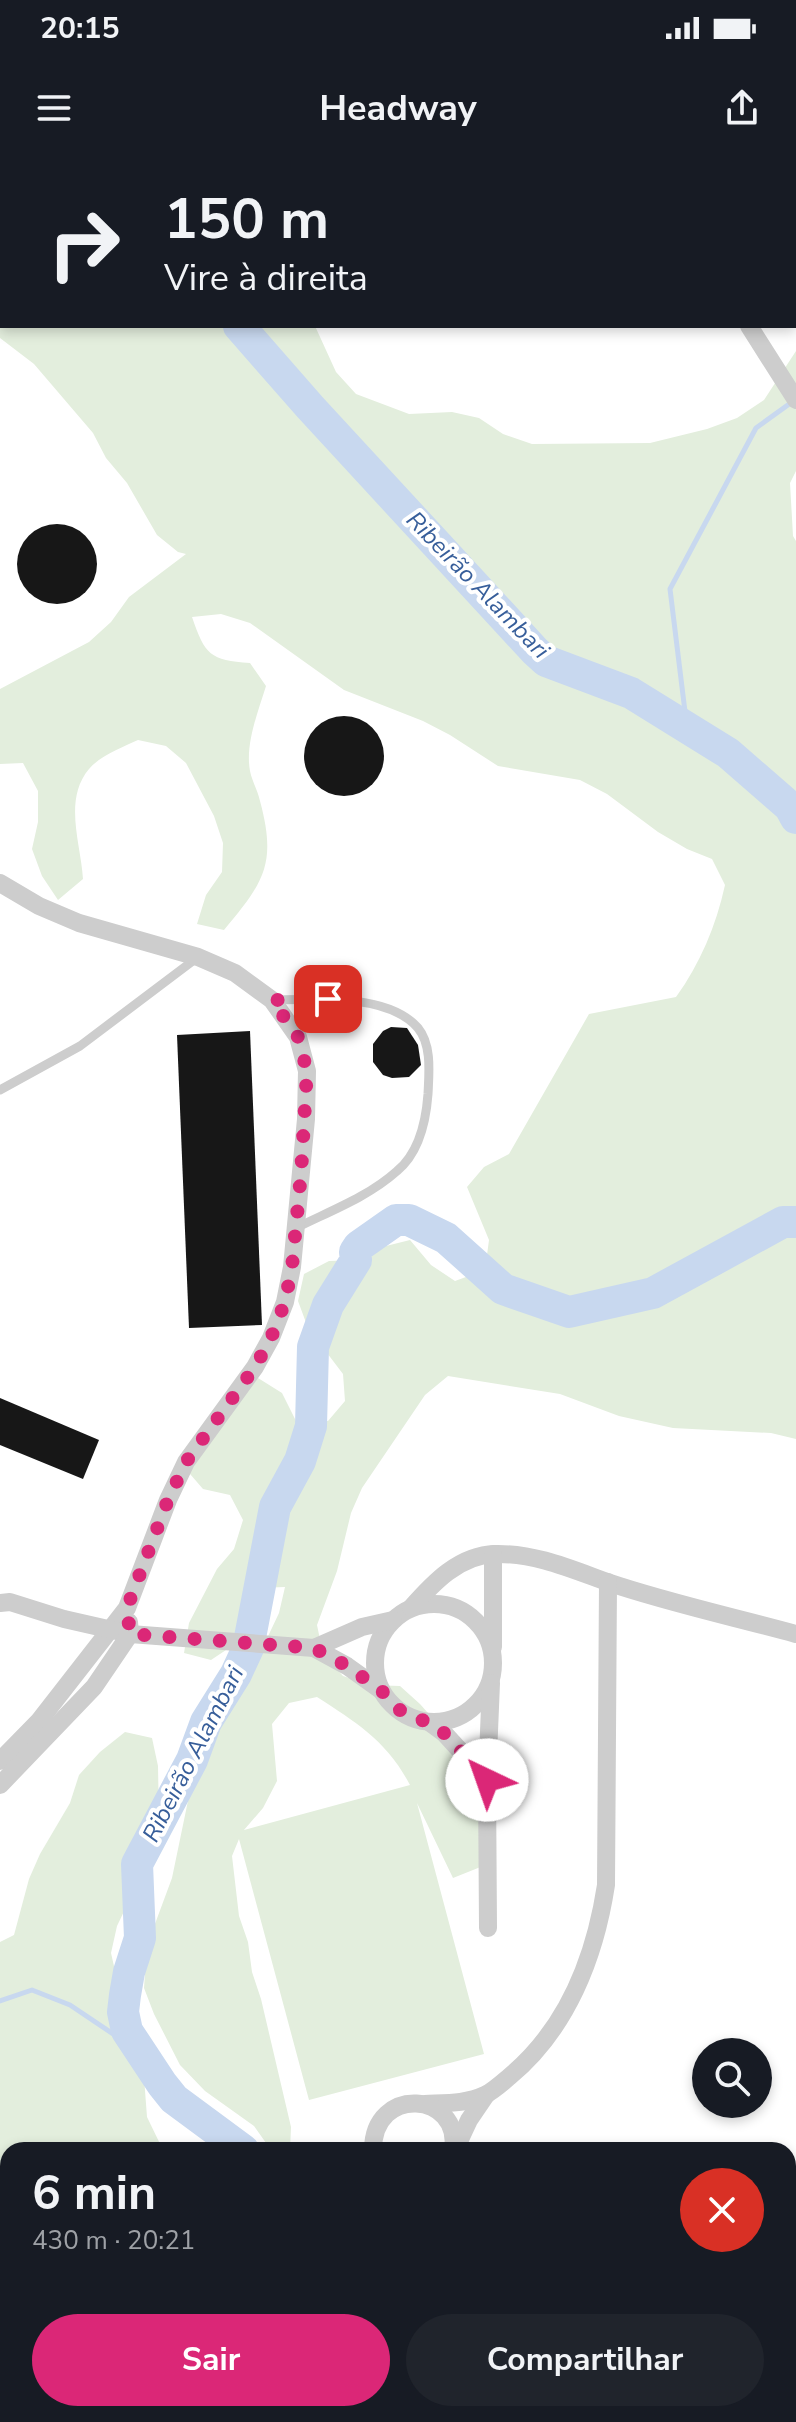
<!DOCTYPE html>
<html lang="pt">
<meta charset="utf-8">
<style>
:root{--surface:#171b24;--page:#20242c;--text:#f1f3f6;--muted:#9ea1a6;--accent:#db2777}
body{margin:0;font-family:"Nunito Sans",sans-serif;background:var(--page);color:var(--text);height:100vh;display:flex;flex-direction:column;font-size:30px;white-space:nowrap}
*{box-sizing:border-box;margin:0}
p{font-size:26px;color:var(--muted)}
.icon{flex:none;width:44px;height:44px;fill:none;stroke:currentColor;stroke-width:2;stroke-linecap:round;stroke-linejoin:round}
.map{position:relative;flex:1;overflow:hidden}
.side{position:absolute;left:0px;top:1982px;width:796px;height:280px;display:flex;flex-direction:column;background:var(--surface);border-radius:24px 24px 0 0;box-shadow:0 4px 12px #0003}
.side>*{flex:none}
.hud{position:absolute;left:0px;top:0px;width:796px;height:168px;box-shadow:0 4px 12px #0003;background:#171b24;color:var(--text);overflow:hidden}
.controls{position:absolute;left:692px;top:1878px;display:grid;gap:16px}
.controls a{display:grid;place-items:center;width:80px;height:80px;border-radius:50%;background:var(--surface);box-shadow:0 4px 12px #0003;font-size:40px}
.pin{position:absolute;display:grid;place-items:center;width:68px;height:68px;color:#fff;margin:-34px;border-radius:16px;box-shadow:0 4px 12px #0006}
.me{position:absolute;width:88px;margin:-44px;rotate:318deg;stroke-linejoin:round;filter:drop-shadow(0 0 6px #0008)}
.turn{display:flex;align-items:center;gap:28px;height:168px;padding:0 32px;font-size:36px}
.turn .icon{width:104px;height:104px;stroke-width:2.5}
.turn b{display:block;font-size:56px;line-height:68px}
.round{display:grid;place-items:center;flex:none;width:84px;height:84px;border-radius:42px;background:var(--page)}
.headline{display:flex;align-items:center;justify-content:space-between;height:136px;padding:0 32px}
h1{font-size:48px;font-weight:700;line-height:60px}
.primary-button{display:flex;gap:16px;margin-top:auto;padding:16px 32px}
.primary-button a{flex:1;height:92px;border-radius:48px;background:var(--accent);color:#fff;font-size:32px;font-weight:700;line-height:92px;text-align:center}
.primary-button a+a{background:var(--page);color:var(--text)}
.status{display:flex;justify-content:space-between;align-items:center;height:56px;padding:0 40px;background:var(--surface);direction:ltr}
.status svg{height:22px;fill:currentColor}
header{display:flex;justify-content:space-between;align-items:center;height:104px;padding:0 32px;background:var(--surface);font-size:36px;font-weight:700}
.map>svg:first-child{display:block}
.green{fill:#e3eedd;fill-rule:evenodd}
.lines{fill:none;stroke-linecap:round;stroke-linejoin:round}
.stream{stroke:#c8d8ef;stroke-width:5}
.river{stroke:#c8d8ef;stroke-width:32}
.building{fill:#171717}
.service{stroke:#cdcdcd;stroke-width:9}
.minor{stroke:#cdcdcd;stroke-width:18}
.motorway{stroke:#979797;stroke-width:32}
.route{stroke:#db2777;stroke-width:14;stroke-dasharray:0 25.2}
.labels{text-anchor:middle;stroke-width:8;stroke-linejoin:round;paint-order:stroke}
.water-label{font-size:24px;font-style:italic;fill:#375e9a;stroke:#fff}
</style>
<div class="status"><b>20:15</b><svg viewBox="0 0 49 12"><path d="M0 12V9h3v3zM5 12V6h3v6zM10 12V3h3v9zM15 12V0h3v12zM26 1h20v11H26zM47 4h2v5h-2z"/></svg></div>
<header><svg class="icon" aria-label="menu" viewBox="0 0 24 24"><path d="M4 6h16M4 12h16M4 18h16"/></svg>Headway<svg class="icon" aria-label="share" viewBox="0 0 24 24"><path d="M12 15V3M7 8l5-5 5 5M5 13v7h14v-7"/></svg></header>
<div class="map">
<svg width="796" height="2262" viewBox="0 0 796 2262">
<rect width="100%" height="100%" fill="#fff"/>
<g class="green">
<path d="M0,0L253,2H2V166H315L336,212L356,234L409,254L452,252L479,258L503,274L532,284L650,283L707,269L737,258L764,240L796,191V311L790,323L793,376L796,381V1279L771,1273L673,1268L619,1256L560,1234L448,1216L425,1235L362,1328L351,1353L337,1411L317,1465L323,1494L343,1516L371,1525L400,1526L420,1544L459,1588L481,1640L483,1706L453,1718L417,1643L484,1894L309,1940L239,1679L232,1696L239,1756L248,1782L252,1812L261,1839L291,1967L290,1990H271L254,1966L205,1931L180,1905L154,1854L144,1828L146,1799L152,1772L172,1718L195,1607L204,1579L237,1526L254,1506L279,1453L285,1427L258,1428L238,1482L211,1500L184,1493L189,1463L217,1409L234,1389L243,1360L230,1335L203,1329L184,1307L258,1218L282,1233L296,1261H328L345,1241L343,1214L308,1168L298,1141L304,1114L329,1101L357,1100L382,1087L410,1080L431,1105L455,1121L485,1110L489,1080L467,1027L484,1007L509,994L589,854L676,837C700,804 716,766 725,725L712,699L687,689L658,672L607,634L580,620L498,606L450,575L423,561L344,530L250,463L221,454L192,457C205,495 210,500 250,503L266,526C258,552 245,584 250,611C252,621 258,631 260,641C277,704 264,722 224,770L197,764L206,735L222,712L223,683L214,656L186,603L166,586L138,580C123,587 101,595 89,609C63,640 81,683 83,719L58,740L42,716L32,689L38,662V631L23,603L0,604V529L89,482L111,462L129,437L186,394L178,392L157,375L127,323L106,298L93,273L34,204L0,178ZM317,1537C357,1563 387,1581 410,1625L244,1670L263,1648L277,1621L272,1564L289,1543Z"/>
<polygon points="125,1572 152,1578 158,1606 159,1661 148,1687 142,1714 117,1766 111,1793 124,1850 143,1904 147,1957 163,1990 8,1990 8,2078 0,2075 0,1782 14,1775 29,1719 40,1694 70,1643 79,1615 100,1592"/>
<polygon points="796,2019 796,2071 788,2072 788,2021"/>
<polygon points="8,2151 8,2218 0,2220 0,2155"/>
<polygon points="796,2186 796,2262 267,2262 269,2254 355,2256 364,2254 788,2254 788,2188"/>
</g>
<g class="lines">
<g class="stream">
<polyline points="687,568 670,429 756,268 792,242"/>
<polyline points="0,1841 32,1830 70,1845 140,1892"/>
</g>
<g class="river">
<polyline points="140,0 140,2"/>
<polyline points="239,166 310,247 535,491 546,501 631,533 728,593 790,647 796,658"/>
<polyline points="243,1990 174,1939 162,1924 127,1871 123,1852 125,1835 129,1812 140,1778 137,1704 192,1600 206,1562 236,1514 248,1488 275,1347 300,1301 311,1266 313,1187 328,1145 356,1100 355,1092 359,1086 396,1060 409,1060 446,1078 503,1129 569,1152 653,1133 783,1062 796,1062"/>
<polyline points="459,2254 463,2262"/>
</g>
</g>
<g class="building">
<circle cx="57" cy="404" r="40"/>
<circle cx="344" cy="596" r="40"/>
<polygon points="391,867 407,868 418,885 421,905 409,917 392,918 383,915 373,902 373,884 383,871"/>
<polygon points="250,871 262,1165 189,1168 177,875"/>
<polygon points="0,1238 99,1280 83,1319 0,1285"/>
</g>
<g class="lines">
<g class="service">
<path d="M272,840C314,839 388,833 418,868C432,885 429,913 428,934C426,961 419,993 397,1011C368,1037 330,1051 296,1068"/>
<polyline points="0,930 80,886 198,797"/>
</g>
<g class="minor">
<polyline points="652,0 654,2"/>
<polyline points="749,166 796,240"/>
<polyline points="0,723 39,746 79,763 198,797 235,813 272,840 298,877 307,911 306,959 292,1107 285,1142 271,1178 255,1207 186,1302 168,1340 127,1448 39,1561 0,1601"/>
<polyline points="0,1443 10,1442 64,1459 130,1474 314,1488 347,1506 382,1531"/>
<circle cx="434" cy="1503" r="59"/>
<path d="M411,1448C433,1423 459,1395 495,1394C535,1393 571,1409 607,1422C669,1443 734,1457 796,1474"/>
<polyline points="493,1487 493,1394"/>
<polyline points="314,1488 362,1467 393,1460"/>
<polyline points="429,1562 444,1573 487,1620 488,1768"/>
<polyline points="487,1620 491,1523"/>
<polyline points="0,1625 94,1527 130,1474 129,1462"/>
<path d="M425,1944C445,1943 466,1944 485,1935C493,1931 502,1923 509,1917C567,1869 595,1797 606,1725L608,1422"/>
<path d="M373,1990C373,1924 462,1932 453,1990"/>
<polyline points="455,1990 469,1960 486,1935"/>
</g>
<g class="motorway">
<polyline points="788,2109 796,2108"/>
<polyline points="788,2145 796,2144"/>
<polyline points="0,2252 8,2251"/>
<polyline points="132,2262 184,2254"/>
<polyline points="213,2262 234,2254"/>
</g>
</g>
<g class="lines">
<polyline class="route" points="328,839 272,840 298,877 307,911 301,1014 292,1107 285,1142 271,1178 255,1207 186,1302 168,1340 127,1448 130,1474 314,1488 347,1506 382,1531 394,1546 410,1557 429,1562 444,1573 487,1620"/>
</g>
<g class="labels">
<g class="water-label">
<text transform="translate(478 425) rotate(46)" y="8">Ribeirão Alambari</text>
<text transform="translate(193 1594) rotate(-63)" y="8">Ribeirão Alambari</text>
</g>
</g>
</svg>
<div class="controls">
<a><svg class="icon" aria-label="search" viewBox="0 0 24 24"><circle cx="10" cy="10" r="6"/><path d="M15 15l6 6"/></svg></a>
</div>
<div class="pin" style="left:328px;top:839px;background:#d93025"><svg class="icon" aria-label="arrive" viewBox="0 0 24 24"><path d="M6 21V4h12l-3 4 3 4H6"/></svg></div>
<svg class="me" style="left:487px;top:1620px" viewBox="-20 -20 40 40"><circle r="19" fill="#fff"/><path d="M0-13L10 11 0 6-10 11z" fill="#db2777"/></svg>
<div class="hud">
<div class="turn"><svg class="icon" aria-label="right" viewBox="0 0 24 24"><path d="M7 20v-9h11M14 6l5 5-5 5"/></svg><div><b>150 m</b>Vire à direita</div></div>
</div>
<section class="side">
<div class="headline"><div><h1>6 min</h1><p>430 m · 20:21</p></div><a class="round" style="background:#d93025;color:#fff"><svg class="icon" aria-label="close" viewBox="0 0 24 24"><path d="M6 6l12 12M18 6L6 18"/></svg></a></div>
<div class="primary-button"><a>Sair</a><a>Compartilhar</a></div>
</section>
</div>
